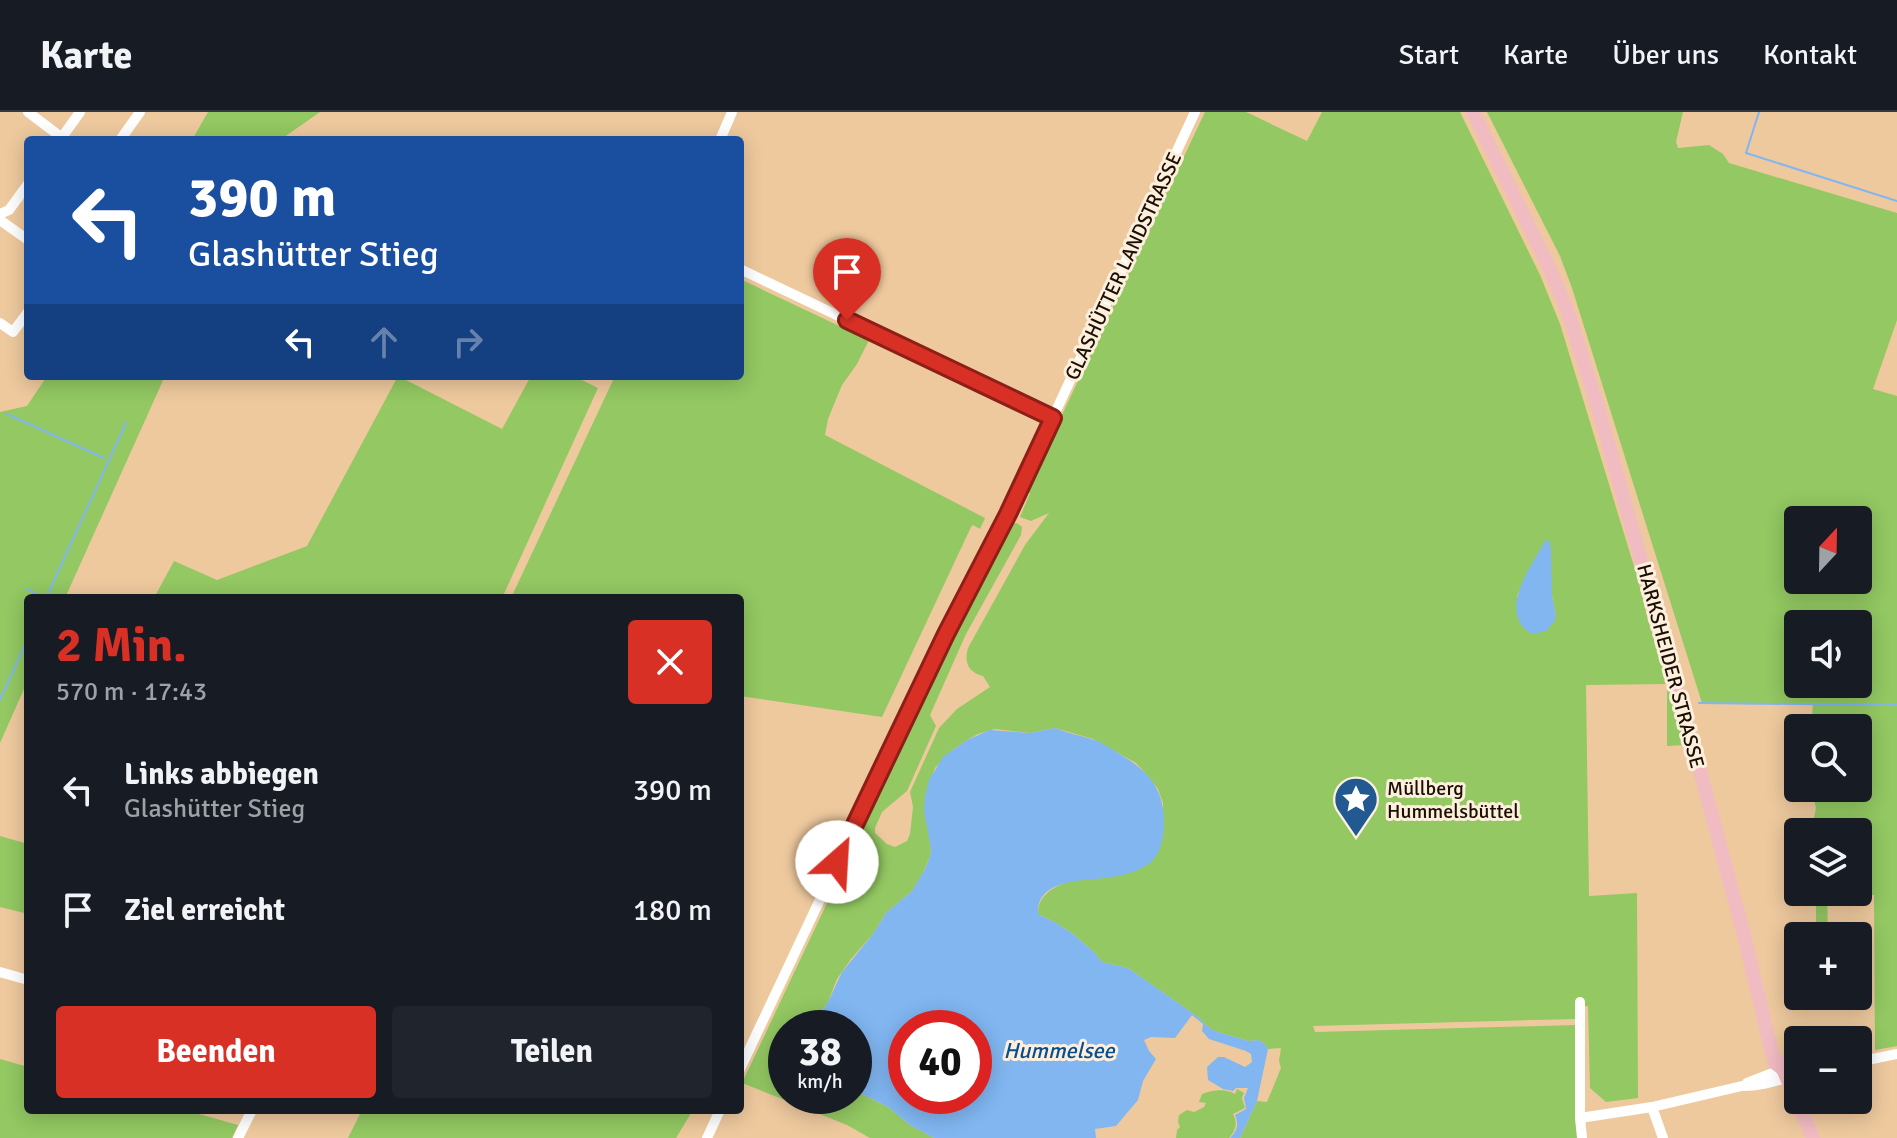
<!DOCTYPE html>
<html lang="de">
<meta charset="utf-8">
<style>
:root{--surface:#171b24;--page:#20242c;--text:#f1f3f6;--muted:#9ea1a6;--line:#363941;--accent:#d93025}
body{margin:0;font-family:Signika,sans-serif;background:var(--page);color:var(--text);height:100vh;display:flex;flex-direction:column;font-size:30px;white-space:nowrap}
*{box-sizing:border-box;margin:0}
p{font-size:26px;color:var(--muted)}
.icon{flex:none;width:44px;height:44px;fill:none;stroke:currentColor;stroke-width:2;stroke-linecap:round;stroke-linejoin:round}
.map{position:relative;flex:1;overflow:hidden}
.sheet{position:absolute;left:24px;top:482px;width:720px;height:520px;display:flex;flex-direction:column;background:var(--surface);border-radius:8px;box-shadow:0 4px 20px #0003}
.sheet>*{flex:none}
.hud{position:absolute;left:24px;top:24px;width:720px;height:244px;border-radius:8px;box-shadow:0 4px 20px #0003;background:#1a4fa0;color:#fff;overflow:hidden}
.needle{width:52px;rotate:22deg}
.controls{position:absolute;left:1784px;top:394px;display:grid;gap:16px}
.controls a{display:grid;place-items:center;width:88px;height:88px;border-radius:8px;background:var(--surface);box-shadow:0 4px 20px #0003;font-size:40px}
.speed{position:absolute;left:768px;top:898px;display:flex;gap:16px;font-size:40px;font-weight:700;text-align:center}
.speed>*{display:grid;place-content:center;width:104px;height:104px;border-radius:50%;background:var(--surface);box-shadow:0 4px 20px #0003;line-height:1}
.speed small{font-size:20px;font-weight:400}
.speed .limit{border:12px solid #d22;background:#fff;color:#111}
.pin{position:absolute;display:grid;place-items:center;width:68px;height:68px;color:#fff;margin:-82px -34px;border-radius:50% 50% 50% 0;rotate:-45deg;box-shadow:0 0 8px #0007}
.pin .icon{rotate:45deg}
.me{position:absolute;width:88px;margin:-44px;rotate:26deg;stroke-linejoin:round;filter:drop-shadow(0 0 6px #0008)}
.turn{display:flex;align-items:center;gap:28px;height:168px;padding:0 32px;font-size:36px}
.turn .icon{width:104px;height:104px;stroke-width:2.5}
.turn b{display:block;font-size:56px;line-height:68px}
.lanes{display:flex;align-items:center;height:76px;padding:0 32px;background:#0003;justify-content:center;gap:40px;direction:ltr}
.lanes .off{opacity:.35}
.round{display:grid;place-items:center;flex:none;width:84px;height:84px;border-radius:8px;background:var(--page)}
.headline{display:flex;align-items:center;justify-content:space-between;height:136px;padding:0 32px}
h1{font-size:48px;font-weight:700;line-height:60px;color:var(--accent)}
.cta{display:flex;gap:16px;margin-top:auto;padding:16px 32px}
.cta a{flex:1;height:92px;border-radius:8px;background:var(--accent);color:#fff;font-size:32px;font-weight:700;line-height:92px;text-align:center}
.cta a+a{background:var(--page);color:var(--text)}
ul{padding:0;list-style:none}
li{display:flex;align-items:center;gap:24px;height:120px;padding:0 32px}
li div{flex:1}
li b{display:block;font-size:30px}
li em{font-style:normal}
header{display:flex;align-items:center;gap:48px;box-sizing:border-box;height:112px;padding:0 40px;background:var(--surface);border-bottom:2px solid var(--line)}
header strong{font-size:38px}
nav{display:flex;gap:44px;margin-inline-start:auto;font-size:28px}
.map>svg:first-child{display:block}
.green{fill:#93c862;fill-rule:evenodd}
.water{fill:#81b6f1;fill-rule:evenodd}
.lines{fill:none;stroke-linecap:round;stroke-linejoin:round}
.stream{stroke:#81b6f1;stroke-width:2}
.minor{stroke:#fff;stroke-width:10}
.major{stroke:#f1bbc2;stroke-width:14}
.route-casing{stroke:#8d1f18;stroke-width:20}
.route{stroke:#d93025;stroke-width:14}
.labels{text-anchor:middle;stroke-width:6;stroke-linejoin:round;paint-order:stroke}
.street-label{font-size:20px;fill:#1b0f01;stroke:#fdefdd}
.poi-label{font-size:20px;fill:#1b0f01;stroke:#fdefdd;text-anchor:start}
.water-label{font-size:22px;font-style:italic;fill:#0a4f8d;stroke:#fdefdd}
</style>
<header>
<strong>Karte</strong>
<nav><a>Start</a><a>Karte</a><a>Über uns</a><a>Kontakt</a></nav>
</header>
<div class="map">
<svg width="1897" height="1026" viewBox="0 0 1897 1026">
<rect width="100%" height="100%" fill="#eec99e"/>
<g class="green">
<polygon points="208,0 320,0 280,28 192,28"/>
<path d="M1205,0H1246L1307,29L1322,0H1460L1540,163L1560,212L1637,464L1649,512L1670,572L1686,633L1667,634V572L1586,573L1589,784L1637,781L1638,986L1606,990L1590,976L1588,894L1575,895V907L1313,914L1315,920L1576,913L1578,1026H1240L1257,989L1267,990L1281,956L1279,949L1281,936L1268,937L1265,932L1258,928L1249,929L1217,920L1208,915L1198,905L1128,856L1102,850L1095,841L1073,822L1056,811L1038,802C1037,780 1063,769 1082,767C1091,766 1099,768 1106,764C1126,753 1144,738 1163,725V691L1158,677L1146,662L1136,651L1093,627L1055,616L1030,621L995,617L978,622L967,628L950,640L935,656L925,684L931,737L930,745L921,765L912,779L886,801L873,822L851,847L837,867L828,890L816,908L814,916H786V984H854V978L888,995L910,1013L934,1026H870L847,1013L742,971L948,535L1008,416L1014,411H1017L1022,415L1021,423L966,522L930,603L936,614L907,679L882,700L875,716V721L887,732L895,735L907,729L910,722L913,695L910,680L939,616L957,597L990,575L983,564C968,560 964,551 968,536L1025,433L1049,401L1031,409L1020,405L1030,381L1026,379ZM1528,460L1552,484L1556,504L1517,484Z"/>
<path d="M1487,0H1683L1676,30L1678,36L1709,33L1723,42L1729,51L1897,101V208L1873,277L1897,284V934L1875,938L1874,783H1827L1828,824H1816V780H1858V720H1811L1816,696L1811,676H1858V616H1811L1813,591H1702L1572,176L1560,144ZM1798,408H1858V468H1798ZM1798,512H1858V572H1798Z"/>
<polygon points="740,167 869,228 857,252 842,273 828,307 825,323 985,406 980,417 973,413 971,415 882,605 740,584 740,486 511,486 615,264 740,264"/>
<polygon points="47,264 165,264 65,486 28,486 28,568 0,631 0,300 27,294"/>
<polygon points="398,264 502,317 531,264 574,264 598,276 502,486 154,486 174,449 217,468 307,434"/>
<polygon points="0,724 28,732 28,802 0,795"/>
<polygon points="0,947 28,955 28,998 185,998 238,1013 232,1026 0,1026"/>
<path d="M1237,977L1244,981L1242,986L1245,996L1233,1002C1238,1011 1236,1018 1229,1026H1176L1177,1018L1180,1015L1178,1010L1179,1003L1187,998L1194,1000L1204,995L1206,991L1199,990L1202,982C1212,978 1226,976 1235,982Z"/>
<polygon points="362,998 693,998 676,1026 348,1026"/>
</g>
<g class="water">
<path d="M1549,428L1551,437L1552,484L1556,504L1554,510L1546,519L1532,522C1496,501 1531,455 1545,429Z"/>
<path d="M1055,616C1067,621 1079,623 1091,627C1100,629 1110,636 1118,641C1149,659 1165,677 1164,714C1163,728 1160,745 1147,753C1138,759 1124,763 1112,765C1089,769 1036,765 1038,802L1056,811L1073,822L1095,841L1102,850L1128,856L1198,905L1208,915L1217,920L1249,929L1258,928L1265,932L1268,937L1257,989L1240,1026H1230C1237,1019 1239,1013 1235,1003L1246,997L1244,986L1248,976H1236L1233,979L1223,977L1208,968L1207,955L1218,945H1224L1245,955L1252,950L1251,942L1246,939L1209,927L1202,919L1203,912L1192,903L1175,926L1151,925L1144,928L1149,939L1156,947L1143,969L1138,988L1116,1014L1095,1017L1096,1026H934L910,1013L888,995L854,978V916H814L816,908L828,890L842,860L873,822L886,801L912,779L925,757L930,745L931,737L924,699L925,684L929,668L943,645L967,628L990,618L1030,621ZM906,916H974V984H906Z"/>
</g>
<g class="lines">
<g class="stream">
<polyline points="1759,0 1746,41 1897,89"/>
<polyline points="7,302 104,346"/>
<polyline points="26,476 38,483"/>
<polyline points="42,485 43,486"/>
<polyline points="46,486 126,311"/>
<polyline points="0,588 28,526"/>
<polyline points="1699,591 1883,593"/>
<polyline points="1886,593 1897,593"/>
</g>
<g class="minor">
<polyline points="28,0 65,28"/>
<polyline points="60,28 80,0"/>
<polyline points="120,28 140,0"/>
<polyline points="720,28 732,0"/>
<polyline points="0,102 9,98 28,72"/>
<polyline points="0,108 28,128"/>
<polyline points="740,157 1053,306"/>
<polyline points="0,211 13,220 28,200"/>
<polyline points="0,860 28,868"/>
<polyline points="1580,890 1580,1006 1582,1026"/>
<polyline points="1858,950 1897,942"/>
<polyline points="740,957 924,567 1008,402 1195,0"/>
<polyline points="1747,971 1783,957"/>
<polyline points="1652,995 1663,1026"/>
<path d="M1580,1006L1652,995L1742,974C1762,974 1779,968 1798,963"/>
<polyline points="238,1026 252,998"/>
<polyline points="707,1026 720,998"/>
</g>
<g class="major">
<polyline points="1473,0 1548,153 1568,200 1596,289 1682,592 1743,819 1770,933 1775,951 1783,957"/>
<polyline points="1784,949 1783,957 1813,1026"/>
</g>
</g>
<g class="lines">
<g class="route-casing">
<polyline id="route" points="837,750 946,522 1008,402 1053,306 847,208"/>
</g>
<use href="#route" class="route"/>
</g>
<defs>
<g id="sight-pin" transform="scale(2.3)"><path d="M0 17L-7.5 6A9.5 9.5 0 1 1 7.5 6Z" fill="#225991" stroke="#fdefdd"/><path d="M0-6L1.8-2.2L6-1.7L2.9 1.2L3.7 5.4L0 3.3L-3.7 5.4L-2.9 1.2L-6-1.7L-1.8-2.2Z" fill="#fff"/></g>
</defs>
<g fill-rule="evenodd">
<use href="#sight-pin" x="1356" y="687"/>
</g>
<g class="labels">
<g class="street-label">
<text transform="translate(1123 154) rotate(-65)" y="7">GLASHÜTTER LANDSTRASSE</text>
<text transform="translate(1671 554) rotate(75)" y="7">HARKSHEIDER STRASSE</text>
</g>
<g class="poi-label">
<text x="1387" y="683">Müllberg<tspan x="1387" dy="23">Hummelsbüttel</tspan></text>
</g>
<g class="water-label">
<text x="1059" y="946">Hummelsee</text>
</g>
</g>
</svg>
<div class="controls">
<a><svg class="needle" viewBox="-14 -14 28 28"><path d="M0-13l5 13h-10z" fill="#e53935"/><path d="M0 13l5-13h-10z" fill="#9ea1a6"/></svg></a>
<a><svg class="icon" aria-label="sound" viewBox="0 0 24 24"><path d="M4 9h4l5-4v14l-5-4H4zM17 9q2 3 0 6"/></svg></a>
<a><svg class="icon" aria-label="search" viewBox="0 0 24 24"><circle cx="10" cy="10" r="6"/><path d="M15 15l6 6"/></svg></a>
<a><svg class="icon" aria-label="layers" viewBox="0 0 24 24"><path d="M12 4l9 5-9 5-9-5zM3 14l9 5 9-5"/></svg></a>
<a>+</a>
<a>−</a>
</div>
<div class="speed"><div>38<small>km/h</small></div><div class="limit">40</div></div>
<div class="pin" style="left:847px;top:208px;background:#d93025"><svg class="icon" aria-label="arrive" viewBox="0 0 24 24"><path d="M6 21V4h12l-3 4 3 4H6"/></svg></div>
<svg class="me" style="left:837px;top:750px" viewBox="-20 -20 40 40"><circle r="19" fill="#fff"/><path d="M0-13L10 11 0 6-10 11z" fill="#d93025"/></svg>
<div class="hud">
<div class="turn"><svg class="icon" aria-label="left" viewBox="0 0 24 24"><path d="M17 20v-9H6M10 6l-5 5 5 5"/></svg><div><b>390 m</b>Glashütter Stieg</div></div>
<div class="lanes"><svg class="icon" aria-label="left" viewBox="0 0 24 24"><path d="M17 20v-9H6M10 6l-5 5 5 5"/></svg><svg class="icon off" aria-label="ahead" viewBox="0 0 24 24"><path d="M12 20V5M6 11l6-6 6 6"/></svg><svg class="icon off" aria-label="right" viewBox="0 0 24 24"><path d="M7 20v-9h11M14 6l5 5-5 5"/></svg></div>
</div>
<section class="sheet">
<div class="headline"><div><h1>2 Min.</h1><p>570 m · 17:43</p></div><a class="round" style="background:#d93025;color:#fff"><svg class="icon" aria-label="close" viewBox="0 0 24 24"><path d="M6 6l12 12M18 6L6 18"/></svg></a></div>
<ul>
<li><svg class="icon" aria-label="left" viewBox="0 0 24 24"><path d="M17 20v-9H6M10 6l-5 5 5 5"/></svg><div><b>Links abbiegen</b><p>Glashütter Stieg</p></div><em>390 m</em></li>
<li><svg class="icon" aria-label="arrive" viewBox="0 0 24 24"><path d="M6 21V4h12l-3 4 3 4H6"/></svg><div><b>Ziel erreicht</b></div><em>180 m</em></li>
</ul>
<div class="cta"><a>Beenden</a><a>Teilen</a></div>
</section>
</div>
